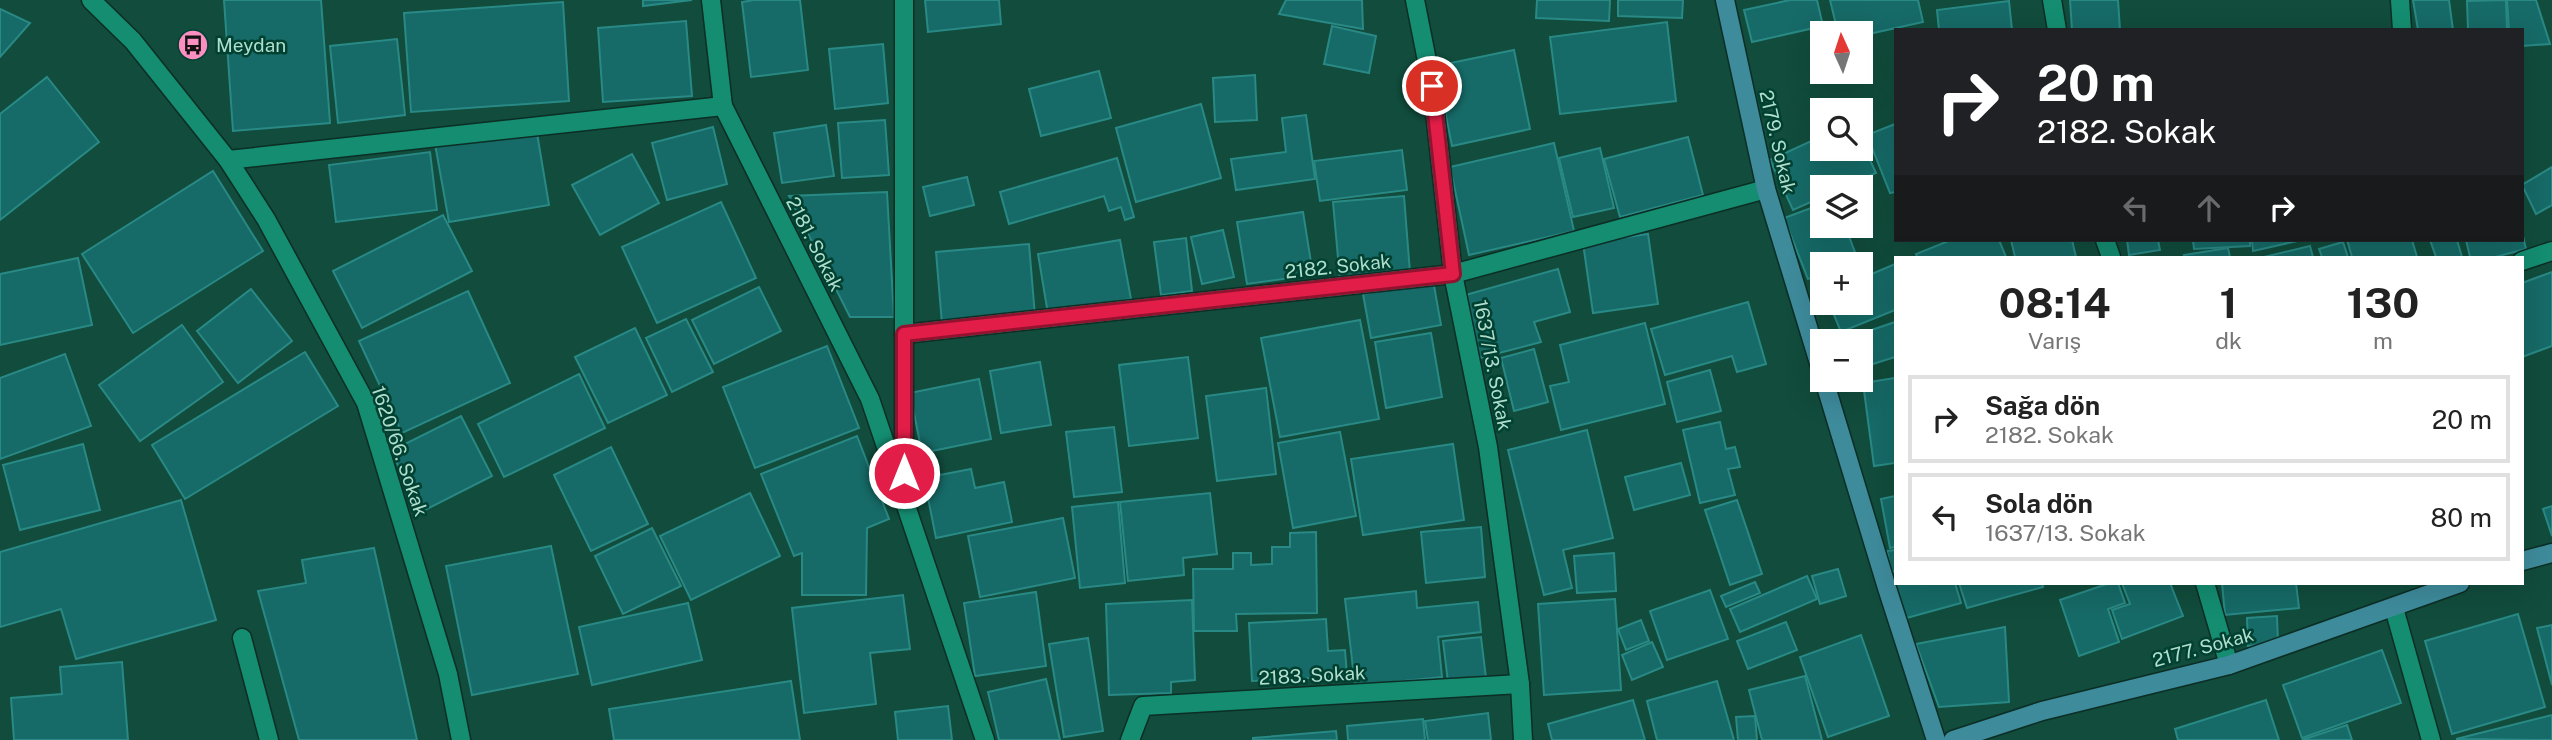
<!DOCTYPE html>
<html lang="tr">
<meta charset="utf-8">
<style>
:root{--surface:#fff;--page:#f6f6f6;--text:#222;--muted:#767676;--line:#e0e0e0}
body{margin:0;font-family:"Public Sans",sans-serif;background:var(--page);color:var(--text);height:100vh;display:flex;flex-direction:column;font-size:26px;white-space:nowrap}
*{box-sizing:border-box;margin:0}
p{font-size:23px;color:var(--muted)}
.icon{flex:none;width:38px;height:38px;fill:none;stroke:currentColor;stroke-width:2;stroke-linecap:round;stroke-linejoin:round}
.map{position:relative;flex:1;overflow:hidden}
.details{position:absolute;left:1894px;top:256px;width:630px;height:329px;display:flex;flex-direction:column;background:var(--surface);border-radius:0px;box-shadow:0 7px 28px #0002}
.details>*{flex:none}
.guide{position:absolute;left:1894px;top:28px;width:630px;height:214px;border-radius:0px;box-shadow:0 7px 28px #0002;background:#202124;color:#fff;overflow:hidden}
.needle{width:46px;rotate:357deg}
.tools{position:absolute;left:1810px;top:21px;display:grid;gap:14px}
.tools a{display:grid;place-items:center;width:63px;height:63px;border-radius:0px;background:var(--surface);box-shadow:0 7px 28px #0002;font-size:35px}
.pin{position:absolute;display:grid;place-items:center;width:60px;height:60px;color:#fff;margin:-30px;border:4px solid #fff;border-radius:50%;box-shadow:0 2px 7px #0007}
.me{position:absolute;width:77px;margin:-38px;rotate:0deg;stroke-linejoin:round;filter:drop-shadow(0 0 5px #0008)}
.turn{display:flex;align-items:center;gap:24px;height:147px;padding:0 28px;font-size:32px}
.turn .icon{width:91px;height:91px;stroke-width:2.5}
.turn b{display:block;font-size:49px;line-height:60px}
.lanes{display:flex;align-items:center;height:66px;padding:0 28px;background:#0003;justify-content:center;gap:35px;direction:ltr}
.lanes .off{opacity:.35}
.eta{display:flex;justify-content:space-evenly;align-items:center;height:119px;text-align:center}
.eta b{font-size:42px;font-weight:700;line-height:49px}
ul{padding:0;list-style:none}
li{display:flex;align-items:center;gap:21px;height:88px;margin:0 14px 10px;padding:0 14px;border:4px solid var(--line);border-radius:0px}
li div{flex:1}
li b{display:block;font-size:26px}
li em{font-style:normal}
.map>svg:first-child{display:block}
.building{fill:#166a67;stroke:#298985;stroke-width:2}
.lines{fill:none;stroke-linecap:round;stroke-linejoin:round}
.service-casing{stroke:#0c2e25;stroke-width:21}
.minor-casing{stroke:#0c2e25;stroke-width:21}
.tertiary-casing{stroke:#0c2e25;stroke-width:21}
.secondary-casing{stroke:#0c2e25;stroke-width:21}
.service{stroke:#148d71;stroke-width:18}
.minor{stroke:#148d71;stroke-width:18}
.tertiary{stroke:#148d71;stroke-width:18}
.secondary{stroke:#3e8b9c;stroke-width:18}
.route-casing{stroke:#92132f;stroke-width:18}
.route{stroke:#e11d48;stroke-width:12}
.labels{text-anchor:middle;stroke-width:5;stroke-linejoin:round;paint-order:stroke}
.poi-label{font-size:19px;fill:#afdecd;stroke:#014132;text-anchor:start}
.street-label{font-size:19px;fill:#afdecd;stroke:#014132}
</style>
<div class="map">
<svg width="2552" height="740" viewBox="0 0 2552 740">
<rect width="100%" height="100%" fill="#114c3c"/>
<g class="building">
<polygon points="224,0 321,0 330,123 233,131"/>
<polygon points="643,0 692,0 643,6"/>
<polygon points="754,0 800,0 808,70 751,77 742,2"/>
<polygon points="925,0 999,0 1001,24 928,32"/>
<polygon points="1286,0 1362,0 1363,29 1279,14"/>
<polygon points="1537,0 1610,0 1609,21 1536,18"/>
<polygon points="1618,0 1683,0 1682,18 1618,16"/>
<polygon points="1790,0 1817,0 1823,26 1752,42 1744,10"/>
<polygon points="1830,0 1918,0 1923,22 1860,36 1860,33 1838,33"/>
<polygon points="2070,0 2118,0 2120,30 2072,30"/>
<polygon points="2413,0 2449,0 2453,30 2418,30"/>
<polygon points="2506,0 2507,30 2468,30 2467,1"/>
<polygon points="2507,0 2536,0 2550,44 2522,46 2522,30 2509,30"/>
<polygon points="2009,1 2012,30 1939,30 1937,10"/>
<polygon points="563,2 569,101 411,112 404,13"/>
<polygon points="0,9 30,23 0,57"/>
<polygon points="686,21 692,96 603,102 598,28"/>
<polygon points="1667,22 1676,101 1560,114 1550,37"/>
<polygon points="1332,26 1376,36 1369,73 1324,64"/>
<polygon points="397,39 405,115 338,123 330,46"/>
<polygon points="883,44 888,103 835,109 829,49"/>
<polygon points="1514,50 1530,129 1452,146 1436,66"/>
<polygon points="1099,71 1111,118 1041,136 1029,89"/>
<polygon points="1255,75 1257,120 1215,122 1213,78"/>
<polygon points="47,77 99,142 0,220 0,114"/>
<polygon points="1201,104 1221,178 1136,202 1116,128"/>
<polygon points="1306,115 1315,179 1236,190 1231,159 1286,152 1282,118"/>
<polygon points="885,120 889,175 842,178 838,123"/>
<polygon points="1895,124 1895,192 1890,193 1867,135"/>
<polygon points="826,125 834,176 782,183 774,133"/>
<polygon points="536,127 549,205 449,222 435,144"/>
<polygon points="713,127 727,184 667,200 652,143"/>
<polygon points="1822,136 1822,149 1860,149 1860,138 1876,173 1843,187 1822,187 1822,197 1793,210 1770,160"/>
<polygon points="1688,137 1703,195 1620,217 1604,159"/>
<polygon points="1554,143 1574,231 1469,255 1450,167"/>
<polygon points="1600,148 1614,208 1573,217 1559,158"/>
<polygon points="1402,150 1407,190 1320,201 1314,161"/>
<polygon points="430,152 437,210 336,222 329,165"/>
<polygon points="632,154 659,203 600,235 572,185"/>
<polygon points="1117,158 1134,217 1125,220 1121,207 1109,211 1104,196 1009,224 1000,192"/>
<polygon points="2552,167 2552,205 2536,214 2522,185"/>
<polygon points="213,171 263,251 133,333 82,254"/>
<polygon points="967,177 974,205 930,216 923,187"/>
<polygon points="887,192 894,317 850,317 789,196"/>
<polygon points="1404,196 1410,273 1340,280 1333,202"/>
<polygon points="721,202 756,278 657,323 622,247"/>
<polygon points="1822,204 1822,226 1845,226 1858,260 1848,264 1822,264 1822,274 1808,279 1784,218"/>
<polygon points="1303,212 1313,275 1247,284 1237,222"/>
<polygon points="443,215 472,271 362,328 333,271"/>
<polygon points="1223,230 1234,277 1202,284 1191,237"/>
<polygon points="2522,232 2526,249 2495,257 2470,257 2466,240 2522,240"/>
<polygon points="1648,234 1658,304 1593,313 1583,243"/>
<polygon points="1186,238 1192,291 1161,295 1154,242"/>
<polygon points="1120,240 1131,299 1048,314 1038,254"/>
<polygon points="1951,240 1999,240 2006,257 1917,257 1916,254"/>
<polygon points="2011,240 2072,240 2076,257 2015,257"/>
<polygon points="2127,240 2158,240 2160,250 2129,255"/>
<polygon points="2193,240 2250,240 2250,246 2194,249"/>
<polygon points="2252,240 2302,240 2253,251"/>
<polygon points="2347,240 2412,240 2417,257 2352,257"/>
<polygon points="2430,240 2457,240 2462,257 2436,257"/>
<polygon points="2343,242 2348,257 2322,257 2319,249"/>
<polygon points="1029,244 1035,316 942,324 936,252"/>
<polygon points="2310,246 2313,257 2264,257"/>
<polygon points="2228,248 2230,257 2185,257 2184,255"/>
<polygon points="78,258 92,325 0,345 0,274"/>
<polygon points="1895,264 1895,310 1841,332 1829,303 1860,303 1860,279"/>
<polygon points="1558,269 1570,312 1534,322 1541,342 1480,358 1462,296"/>
<polygon points="2552,272 2552,346 2522,357 2522,283"/>
<polygon points="1433,280 1441,325 1371,338 1363,294"/>
<polygon points="759,287 781,331 714,364 692,320"/>
<polygon points="251,289 292,341 238,383 197,331"/>
<polygon points="468,291 510,383 402,433 359,341"/>
<polygon points="1748,302 1766,364 1737,372 1732,356 1665,375 1651,329"/>
<polygon points="686,319 713,372 672,392 646,338"/>
<polygon points="1360,320 1379,419 1280,437 1261,338"/>
<polygon points="1895,322 1895,357 1870,365 1860,334"/>
<polygon points="1645,323 1665,404 1561,430 1550,386 1569,382 1560,345"/>
<polygon points="182,325 223,382 140,441 99,385"/>
<polygon points="635,328 667,395 608,423 575,357"/>
<polygon points="1431,333 1442,397 1386,408 1375,342"/>
<polygon points="827,346 859,428 755,468 723,387"/>
<polygon points="1534,349 1548,402 1514,411 1501,358"/>
<polygon points="305,352 338,406 185,499 152,445"/>
<polygon points="65,354 91,426 0,459 0,378"/>
<polygon points="1188,357 1198,438 1129,446 1119,365"/>
<polygon points="1040,362 1051,425 1001,433 990,371"/>
<polygon points="1710,370 1721,411 1677,422 1667,382"/>
<polygon points="579,374 605,428 504,477 478,424"/>
<polygon points="1895,378 1895,463 1874,466 1863,383"/>
<polygon points="979,379 991,439 922,453 910,393"/>
<polygon points="1266,388 1276,474 1217,481 1206,396"/>
<polygon points="461,416 492,476 421,512 391,451"/>
<polygon points="1720,422 1726,449 1735,447 1740,467 1728,469 1735,495 1700,503 1683,430"/>
<polygon points="1114,427 1122,492 1074,497 1066,432"/>
<polygon points="1587,430 1613,538 1563,550 1572,588 1544,595 1508,450"/>
<polygon points="1340,432 1356,516 1293,528 1278,443"/>
<polygon points="857,436 889,519 867,528 866,595 802,595 802,553 794,556 761,474"/>
<polygon points="83,444 100,510 20,530 3,465"/>
<polygon points="1453,444 1464,520 1363,535 1351,459"/>
<polygon points="611,447 648,524 591,551 554,475"/>
<polygon points="1681,463 1690,495 1634,510 1625,477"/>
<polygon points="971,469 975,488 1004,482 1012,522 936,538 924,478"/>
<polygon points="750,493 780,556 691,600 660,536"/>
<polygon points="1210,493 1217,554 1183,558 1184,575 1128,581 1120,502"/>
<polygon points="1895,496 1895,547 1890,548 1881,499"/>
<polygon points="181,500 216,620 76,659 61,609 0,627 0,552"/>
<polygon points="1737,500 1762,574 1730,585 1705,510"/>
<polygon points="1118,502 1125,583 1080,588 1072,507"/>
<polygon points="2552,506 2552,536 2543,509"/>
<polygon points="1063,518 1075,578 980,597 968,536"/>
<polygon points="1481,527 1485,577 1426,583 1421,532"/>
<polygon points="652,528 681,586 623,614 595,556"/>
<polygon points="1316,532 1317,613 1236,614 1237,631 1194,631 1193,569 1233,569 1233,553 1251,553 1251,565 1272,564 1272,547 1290,547 1290,533"/>
<polygon points="551,546 578,674 472,695 446,566"/>
<polygon points="374,548 417,740 299,740 258,591 306,583 302,560"/>
<polygon points="1895,550 1895,571 1891,572 1887,551"/>
<polygon points="1614,553 1616,591 1577,593 1574,556"/>
<polygon points="1838,569 1846,596 1820,604 1812,576"/>
<polygon points="1895,575 1895,583 1955,583 1961,603 1903,619 1891,576"/>
<polygon points="1807,576 1817,599 1740,632 1730,609"/>
<polygon points="1755,582 1760,593 1726,607 1721,596"/>
<polygon points="1959,583 2042,583 2043,587 1967,608"/>
<polygon points="2110,583 2118,583 2125,603 2108,609 2119,642 2079,656 2060,600"/>
<polygon points="2122,583 2170,583 2183,616 2122,639 2112,610 2130,604"/>
<polygon points="2222,583 2296,583 2299,608 2225,615"/>
<polygon points="1710,590 1728,639 1667,660 1650,611"/>
<polygon points="1416,591 1417,608 1478,602 1481,632 1438,637 1442,677 1355,686 1345,599"/>
<polygon points="1036,592 1046,666 975,676 964,603"/>
<polygon points="903,595 910,649 870,653 876,704 804,713 792,608"/>
<polygon points="1615,599 1621,690 1544,695 1538,604"/>
<polygon points="1192,600 1195,680 1171,682 1171,693 1109,695 1106,604"/>
<polygon points="688,603 702,660 592,685 579,627"/>
<polygon points="2518,614 2545,707 2452,734 2425,641"/>
<polygon points="2277,616 2278,644 2248,646 2247,618"/>
<polygon points="1326,619 1328,651 1345,650 1347,676 1252,681 1249,623"/>
<polygon points="1641,620 1649,641 1626,650 1618,629"/>
<polygon points="1786,622 1797,650 1748,669 1737,641"/>
<polygon points="2552,625 2552,685 2537,628"/>
<polygon points="2005,627 2009,702 1939,707 1916,644"/>
<polygon points="1861,635 1889,716 1828,737 1800,657"/>
<polygon points="1481,637 1486,678 1448,682 1443,641"/>
<polygon points="1088,638 1103,731 1064,737 1049,644"/>
<polygon points="1652,642 1663,667 1632,680 1622,655"/>
<polygon points="2382,650 2401,703 2302,738 2283,685"/>
<polygon points="122,662 128,740 14,740 11,698 62,694 60,667"/>
<polygon points="1805,676 1822,740 1762,740 1749,690"/>
<polygon points="1046,679 1060,740 999,740 988,692"/>
<polygon points="791,681 800,740 614,740 609,709"/>
<polygon points="1717,681 1734,740 1657,740 1647,701"/>
<polygon points="1633,700 1645,740 1552,740 1548,724"/>
<polygon points="2266,700 2279,740 2178,740 2175,729"/>
<polygon points="948,706 952,740 898,740 895,712"/>
<polygon points="1488,713 1491,740 1428,740 1425,721"/>
<polygon points="2552,715 2552,740 2456,739"/>
<polygon points="1755,716 1757,740 1738,740 1736,717"/>
<polygon points="1423,719 1425,740 1348,740 1347,726"/>
<polygon points="2347,725 2352,740 2302,740"/>
<polygon points="1336,731 1337,740 1253,740 1253,738"/>
</g>
<g class="lines">
<g class="service-casing">
<polyline id="service" points="242,638 269,740"/>
</g>
<g class="minor-casing">
<g id="minor">
<polyline points="711,0 723,106 870,399 985,740"/>
<polyline points="1415,0 1432,86 1453,274 1488,447 1520,684 1523,740"/>
<polyline points="2052,0 2057,30"/>
<polyline points="2400,0 2402,30"/>
<polyline points="228,160 723,106"/>
<polyline points="2105,240 2111,257"/>
<polyline points="2522,261 2552,251"/>
<polyline points="904,334 1453,274 1766,189"/>
<polyline points="904,484 904,0"/>
<polyline points="2205,583 2229,665"/>
<polyline points="2394,608 2431,740"/>
<polyline points="1130,740 1143,706 1520,684"/>
</g>
</g>
<g class="tertiary-casing">
<polyline id="tertiary" points="91,0 133,41 228,160 266,219 366,403 448,674 461,740"/>
</g>
<g class="secondary-casing">
<g id="secondary">
<polyline points="1725,0 1766,189 1822,373"/>
<polyline points="1824,380 1887,588 1936,740"/>
<polyline points="2522,561 2552,553"/>
<polyline points="1953,740 2042,711 2229,665 2460,583"/>
</g>
</g>
<use href="#service" class="service"/>
<use href="#minor" class="minor"/>
<use href="#tertiary" class="tertiary"/>
<use href="#secondary" class="secondary"/>
</g>
<g class="lines">
<g class="route-casing">
<polyline id="route" points="904,473 904,334 1453,274 1432,86"/>
</g>
<use href="#route" class="route"/>
</g>
<defs>
<g id="bus-disc" transform="scale(1.575)"><circle r="9.5" fill="#fc8fc2" stroke="#014132"/><path d="M-5-6H5V4H4V6H2V4H-2V6H-4V4H-5ZM-3.5-4V0h7V-4ZM-3.5 1.2v1.5H-2V1.2ZM2 1.2v1.5H3.5V1.2Z" fill="#111"/></g>
</defs>
<g fill-rule="evenodd">
<use href="#bus-disc" x="193" y="45"/>
</g>
<g class="labels">
<g class="poi-label">
<text x="216" y="52">Meydan</text>
</g>
<g class="street-label">
<text transform="translate(1778 142) rotate(77)" y="7">2179. Sokak</text>
<text transform="translate(815 244) rotate(63)" y="7">2181. Sokak</text>
<text transform="translate(1338 266) rotate(-6)" y="7">2182. Sokak</text>
<text transform="translate(1493 365) rotate(79)" y="7">1637/13. Sokak</text>
<text transform="translate(400 451) rotate(71)" y="7">1620/66. Sokak</text>
<text transform="translate(2203 647) rotate(-15)" y="7">2177. Sokak</text>
<text transform="translate(1312 675) rotate(-3)" y="7">2183. Sokak</text>
</g>
</g>
</svg>
<div class="tools">
<a><svg class="needle" viewBox="-14 -14 28 28"><path d="M0-13l5 13h-10z" fill="#e53935"/><path d="M0 13l5-13h-10z" fill="#767676"/></svg></a>
<a><svg class="icon" aria-label="search" viewBox="0 0 24 24"><circle cx="10" cy="10" r="6"/><path d="M15 15l6 6"/></svg></a>
<a><svg class="icon" aria-label="layers" viewBox="0 0 24 24"><path d="M12 4l9 5-9 5-9-5zM3 14l9 5 9-5"/></svg></a>
<a>+</a>
<a>−</a>
</div>
<div class="pin" style="left:1432px;top:86px;background:#d93025"><svg class="icon" aria-label="arrive" viewBox="0 0 24 24"><path d="M6 21V4h12l-3 4 3 4H6"/></svg></div>
<svg class="me" style="left:904px;top:473px" viewBox="-20 -20 40 40"><circle r="17" fill="#e11d48" stroke="#fff" stroke-width="3"/><path d="M0-11L8 9 0 5-8 9z" fill="#fff"/></svg>
<div class="guide">
<div class="turn"><svg class="icon" aria-label="right" viewBox="0 0 24 24"><path d="M7 20v-9h11M14 6l5 5-5 5"/></svg><div><b>20 m</b>2182. Sokak</div></div>
<div class="lanes"><svg class="icon off" aria-label="left" viewBox="0 0 24 24"><path d="M17 20v-9H6M10 6l-5 5 5 5"/></svg><svg class="icon off" aria-label="ahead" viewBox="0 0 24 24"><path d="M12 20V5M6 11l6-6 6 6"/></svg><svg class="icon" aria-label="right" viewBox="0 0 24 24"><path d="M7 20v-9h11M14 6l5 5-5 5"/></svg></div>
</div>
<section class="details">
<div class="eta">
<div><b>08:14</b><p>Varış</p></div>
<div><b>1</b><p>dk</p></div>
<div><b>130</b><p>m</p></div>
</div>
<ul>
<li><svg class="icon" aria-label="right" viewBox="0 0 24 24"><path d="M7 20v-9h11M14 6l5 5-5 5"/></svg><div><b>Sağa dön</b><p>2182. Sokak</p></div><em>20 m</em></li>
<li><svg class="icon" aria-label="left" viewBox="0 0 24 24"><path d="M17 20v-9H6M10 6l-5 5 5 5"/></svg><div><b>Sola dön</b><p>1637/13. Sokak</p></div><em>80 m</em></li>
</ul>
</section>
</div>
